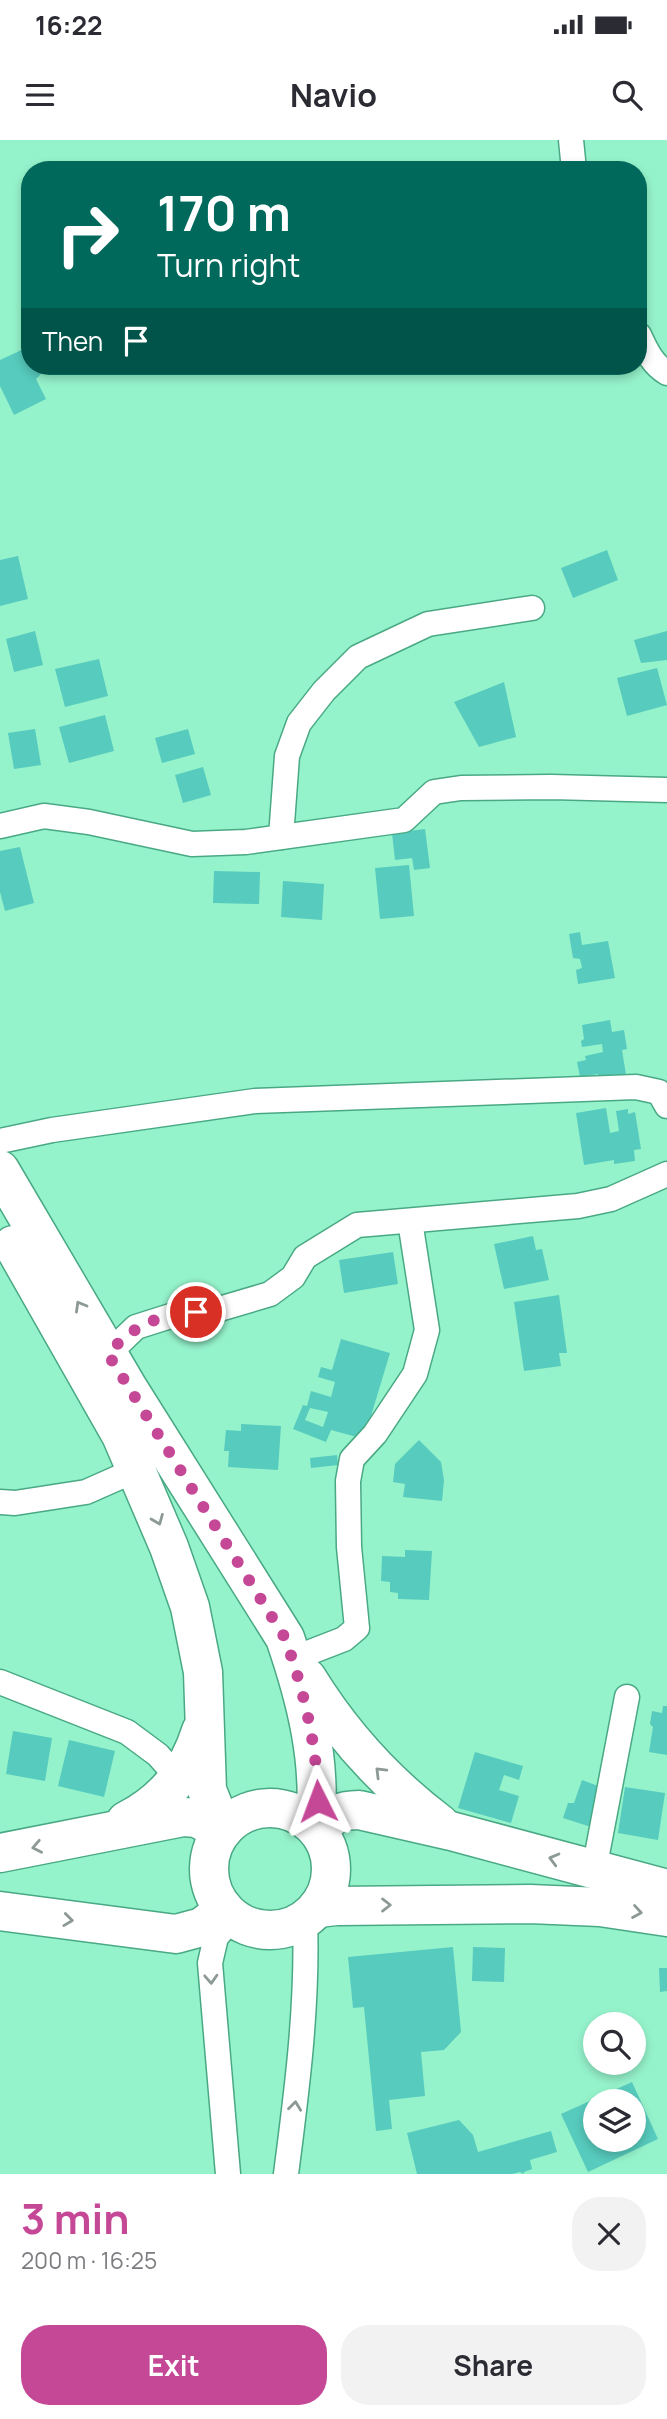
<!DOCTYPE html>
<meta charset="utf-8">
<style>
:root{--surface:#fff;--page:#f2f2f3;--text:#2b2b33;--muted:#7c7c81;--accent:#c54897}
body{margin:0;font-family:Manrope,sans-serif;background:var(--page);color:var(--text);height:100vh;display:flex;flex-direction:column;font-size:26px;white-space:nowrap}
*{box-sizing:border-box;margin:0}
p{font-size:23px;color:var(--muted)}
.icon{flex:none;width:38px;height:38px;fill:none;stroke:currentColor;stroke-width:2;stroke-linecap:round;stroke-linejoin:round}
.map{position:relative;height:2034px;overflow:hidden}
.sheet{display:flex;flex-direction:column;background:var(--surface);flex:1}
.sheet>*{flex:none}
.guide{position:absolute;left:21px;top:21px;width:626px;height:214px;border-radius:28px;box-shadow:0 4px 10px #0003;background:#00695c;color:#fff;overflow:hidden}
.controls{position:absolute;left:583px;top:1872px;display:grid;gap:14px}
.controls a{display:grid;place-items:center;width:63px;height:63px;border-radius:50%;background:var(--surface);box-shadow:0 4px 10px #0003;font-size:35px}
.pin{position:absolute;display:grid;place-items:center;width:60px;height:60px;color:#fff;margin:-30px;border:4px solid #fff;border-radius:50%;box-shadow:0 2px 7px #0007}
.me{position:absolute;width:77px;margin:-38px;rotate:357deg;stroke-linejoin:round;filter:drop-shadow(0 0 5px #0008)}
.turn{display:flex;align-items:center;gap:24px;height:147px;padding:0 21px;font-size:32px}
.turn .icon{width:91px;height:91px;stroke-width:2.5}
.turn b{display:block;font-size:49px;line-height:60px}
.then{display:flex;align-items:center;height:66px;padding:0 21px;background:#0003;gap:14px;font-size:26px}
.round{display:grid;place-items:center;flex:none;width:74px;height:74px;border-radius:28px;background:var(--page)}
.head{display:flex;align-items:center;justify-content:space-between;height:119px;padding:0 21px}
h1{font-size:42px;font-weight:700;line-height:52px;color:var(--accent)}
.cta{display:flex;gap:14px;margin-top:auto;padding:14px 21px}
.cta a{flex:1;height:80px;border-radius:28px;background:var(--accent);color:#fff;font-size:28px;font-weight:700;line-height:80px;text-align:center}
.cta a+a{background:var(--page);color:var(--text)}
.status{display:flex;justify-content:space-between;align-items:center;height:49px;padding:0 35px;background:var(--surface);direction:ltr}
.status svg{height:19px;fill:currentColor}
header{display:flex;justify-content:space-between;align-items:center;height:91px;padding:0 21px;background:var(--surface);font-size:32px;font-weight:700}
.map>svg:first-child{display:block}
.building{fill:#57cbbe;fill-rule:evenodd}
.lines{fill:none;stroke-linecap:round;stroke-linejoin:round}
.street-casing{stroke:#49a984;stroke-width:27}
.primary-casing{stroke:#49a984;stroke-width:41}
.street{stroke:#fff;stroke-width:24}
.primary{stroke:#fff;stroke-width:38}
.oneway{stroke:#8c9994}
.route{stroke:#c54897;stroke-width:12;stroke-dasharray:0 21.6}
</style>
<div class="status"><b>16:22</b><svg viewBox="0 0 49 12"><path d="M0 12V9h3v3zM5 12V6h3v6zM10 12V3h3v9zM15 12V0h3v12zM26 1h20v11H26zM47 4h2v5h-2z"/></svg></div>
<header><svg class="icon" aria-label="menu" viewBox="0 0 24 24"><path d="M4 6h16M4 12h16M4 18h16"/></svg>Navio<svg class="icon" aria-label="search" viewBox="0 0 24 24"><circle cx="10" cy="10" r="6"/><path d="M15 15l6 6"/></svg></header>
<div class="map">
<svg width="667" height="2034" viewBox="0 0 667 2034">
<rect width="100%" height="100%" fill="#95f3cb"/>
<g class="building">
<polygon points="30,206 30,226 42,226 44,231 36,239 46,259 14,275 0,246 0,220"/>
<polygon points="607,410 618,440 573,458 561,428"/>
<polygon points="18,416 28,459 0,466 0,420"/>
<polygon points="35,491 43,525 14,532 6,499"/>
<polygon points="667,491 667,520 641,523 634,500"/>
<polygon points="99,519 108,556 65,567 55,529"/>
<polygon points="657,528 667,565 627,576 617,538"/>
<polygon points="504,542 516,597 479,607 454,562"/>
<polygon points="105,575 114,611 69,623 59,587"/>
<polygon points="35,589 41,625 14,629 8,593"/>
<polygon points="188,589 195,614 162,623 155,598"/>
<polygon points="203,627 211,655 183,663 175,635"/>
<polygon points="425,689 430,728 414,730 412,718 395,720 392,693"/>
<polygon points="20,707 34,763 5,771 0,752 0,711"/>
<polygon points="409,725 414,776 380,779 375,728"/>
<polygon points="214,731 260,732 259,764 213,763"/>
<polygon points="283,741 324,744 322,780 281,777"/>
<polygon points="580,792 582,805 608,801 615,838 578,844 576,830 582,828 580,819 573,818 569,794"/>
<polygon points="610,880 612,892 624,890 627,909 622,910 627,941 599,940 598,934 580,937 577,922 586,920 585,916 603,912 602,904 582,907 581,901 584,899 582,885"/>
<polygon points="606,968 610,993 619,991 616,971 628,969 628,974 635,972 641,1009 634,1010 635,1021 614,1024 614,1020 584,1025 576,973"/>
<polygon points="533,1096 536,1110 542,1109 549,1140 504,1149 494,1104"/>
<polygon points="393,1112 398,1144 344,1153 339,1120"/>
<polygon points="559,1155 567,1213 559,1213 561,1226 524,1231 514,1162"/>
<path d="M341,1199L390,1213L364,1299L331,1290L326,1302L293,1289L303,1265L307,1266L311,1251L331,1257L335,1242L318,1237L321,1227L332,1230ZM310,1268L328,1272L323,1287L305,1280Z"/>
<polygon points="241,1284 281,1286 278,1330 228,1327 229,1311 224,1311 226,1290 241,1291"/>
<polygon points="419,1300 441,1322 444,1340 442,1361 403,1357 405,1344 393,1342 395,1324"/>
<polygon points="337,1315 338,1325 311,1328 310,1318"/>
<polygon points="405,1410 432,1411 429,1460 398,1459 398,1453 390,1452 390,1442 381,1441 382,1416 405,1417"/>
<polygon points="663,1566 667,1566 667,1615 649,1612 653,1587 650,1584 652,1571 662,1573"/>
<polygon points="13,1591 52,1598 45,1641 6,1634"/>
<polygon points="69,1600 115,1611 104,1657 58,1646"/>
<polygon points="475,1612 523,1626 519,1640 504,1635 499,1650 519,1656 511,1683 458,1668"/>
<polygon points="582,1640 598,1646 595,1653 601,1657 591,1687 563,1678 568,1663 574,1663"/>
<polygon points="625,1647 665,1653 658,1700 618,1693"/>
<polygon points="453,1807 461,1892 444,1910 421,1912 425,1956 389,1960 392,1989 376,1991 364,1867 353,1868 348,1817"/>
<polygon points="473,1807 505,1808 504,1842 472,1841"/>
<polygon points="659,1828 667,1828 667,1851 660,1852"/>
<path d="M632,1942L658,1999L588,2032L561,1974ZM595,1962H634V2000H595Z"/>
<polygon points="459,1980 473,1995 478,2012 551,1991 557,2012 530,2020 532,2029 524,2032 524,2034 520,2032 512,2034 417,2034 407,1993"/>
</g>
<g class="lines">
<g class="street-casing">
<g id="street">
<polyline points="571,0 574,30"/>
<path d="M639,195C646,210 652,224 667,233"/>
<polyline points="0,686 44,676 89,682 192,704 246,702 404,680 434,652 461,648 551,647 667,650"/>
<polyline points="281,697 287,616 299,583 324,551 358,517 428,484 532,468"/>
<polyline points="0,1001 52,990 255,961 636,947 659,952 667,966"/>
<polyline points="108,1214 136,1187 177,1174 216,1170 270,1154 293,1137 305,1117 357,1085 578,1066 611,1059 667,1034"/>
<polyline points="0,1362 15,1363 86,1352 138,1329"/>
<polyline points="295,1518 344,1499 357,1488 349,1407 348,1341 352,1319 375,1294 415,1234 427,1190 410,1081"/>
<polyline points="0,1542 127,1592 158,1615 179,1639"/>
<polyline points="594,1730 627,1557"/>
<polyline points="228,2034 210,1823 216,1797 233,1778"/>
<path d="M286,2034C297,1950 308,1864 305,1780"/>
</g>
</g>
<g class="primary-casing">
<g id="primary">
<path d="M0,1030L128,1248L285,1498C306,1559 322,1622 315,1687"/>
<polyline points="13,1105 121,1295 169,1407 190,1467 203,1532 207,1650 217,1675 227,1685"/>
<path d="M307,1538C342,1595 387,1644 440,1684"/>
<circle cx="270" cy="1729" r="61"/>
<path d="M126,1681C165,1661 188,1632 201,1591"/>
<path d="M318,1690C330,1675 341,1670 359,1670L451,1691L667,1749"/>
<polyline points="0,1713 183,1677 197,1678 221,1691"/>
<polyline points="318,1768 336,1766 530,1764 600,1767 667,1777"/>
<polyline points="0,1771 176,1794 202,1787 224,1770"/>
</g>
</g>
<use href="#street" class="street"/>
<use href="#primary" class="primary"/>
</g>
<defs><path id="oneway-chevron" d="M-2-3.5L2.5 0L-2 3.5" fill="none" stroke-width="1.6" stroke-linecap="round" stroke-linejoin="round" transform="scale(1.75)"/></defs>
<g class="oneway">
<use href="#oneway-chevron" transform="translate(80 1166) rotate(-120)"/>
<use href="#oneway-chevron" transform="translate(158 1380) rotate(68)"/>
<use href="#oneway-chevron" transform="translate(380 1632) rotate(-135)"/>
<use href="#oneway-chevron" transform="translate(37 1707) rotate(169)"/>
<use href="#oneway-chevron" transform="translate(554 1719) rotate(-165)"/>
<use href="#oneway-chevron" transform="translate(386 1765)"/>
<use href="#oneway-chevron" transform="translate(637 1772) rotate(9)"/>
<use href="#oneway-chevron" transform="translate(68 1780) rotate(7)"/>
<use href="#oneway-chevron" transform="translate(211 1839) rotate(87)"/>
<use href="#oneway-chevron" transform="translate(295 1966) rotate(-83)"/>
</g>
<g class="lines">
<path class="route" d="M196,1172C156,1176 135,1184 108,1214L285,1498C304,1551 317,1605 318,1661"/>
</g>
</svg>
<div class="controls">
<a><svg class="icon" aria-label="search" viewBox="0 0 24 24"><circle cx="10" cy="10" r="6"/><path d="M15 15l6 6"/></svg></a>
<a><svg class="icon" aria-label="layers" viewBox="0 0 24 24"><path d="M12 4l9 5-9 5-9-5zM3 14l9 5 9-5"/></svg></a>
</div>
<div class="pin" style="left:196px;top:1172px;background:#d93025"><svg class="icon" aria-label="arrive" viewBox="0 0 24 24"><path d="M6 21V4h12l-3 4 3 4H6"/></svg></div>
<svg class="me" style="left:318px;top:1661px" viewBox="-20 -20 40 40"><path d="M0-17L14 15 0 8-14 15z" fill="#c54897" stroke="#fff" stroke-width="4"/></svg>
<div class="guide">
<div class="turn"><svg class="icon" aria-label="right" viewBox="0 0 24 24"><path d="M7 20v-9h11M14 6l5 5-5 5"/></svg><div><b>170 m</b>Turn right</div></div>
<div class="then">Then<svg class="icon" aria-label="arrive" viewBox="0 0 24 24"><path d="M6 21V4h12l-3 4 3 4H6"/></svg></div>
</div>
</div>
<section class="sheet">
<div class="head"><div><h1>3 min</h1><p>200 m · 16:25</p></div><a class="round"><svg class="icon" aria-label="close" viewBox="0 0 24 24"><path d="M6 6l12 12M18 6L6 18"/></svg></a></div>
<div class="cta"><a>Exit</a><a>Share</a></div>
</section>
